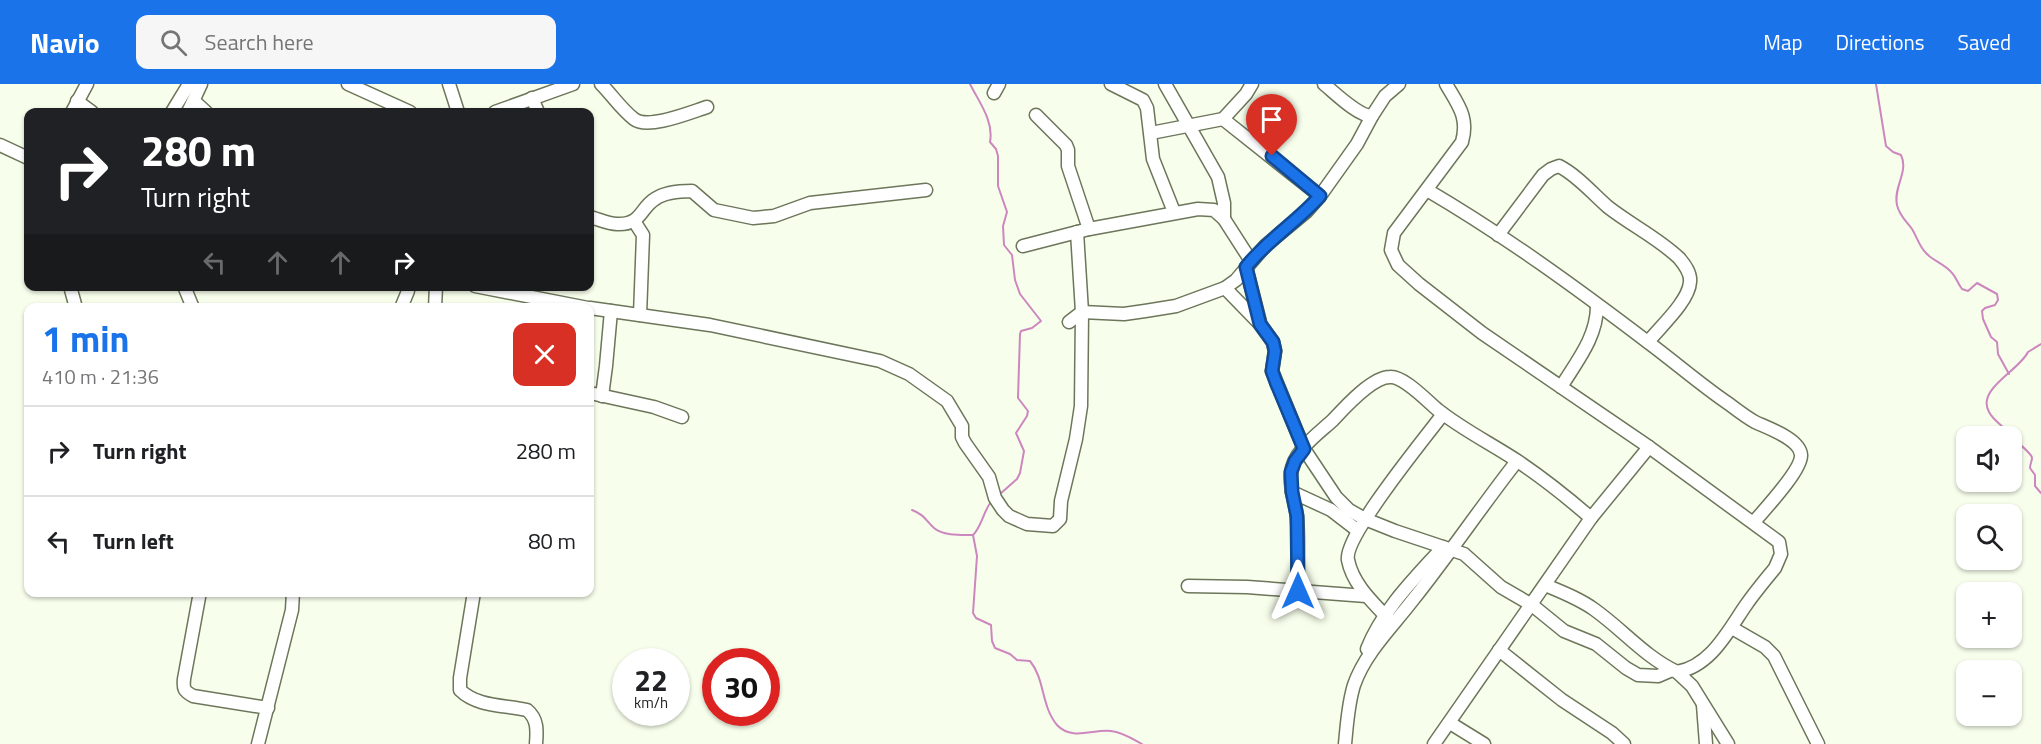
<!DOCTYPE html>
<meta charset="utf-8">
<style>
:root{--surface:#fff;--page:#f6f6f6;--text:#202124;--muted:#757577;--line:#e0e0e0;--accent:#1a73e8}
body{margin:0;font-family:"Titillium Web",sans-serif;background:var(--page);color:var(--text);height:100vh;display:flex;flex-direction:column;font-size:22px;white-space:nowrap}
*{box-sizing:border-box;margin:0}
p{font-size:20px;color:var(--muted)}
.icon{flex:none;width:33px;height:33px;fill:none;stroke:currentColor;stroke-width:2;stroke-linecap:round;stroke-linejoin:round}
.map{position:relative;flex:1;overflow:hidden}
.sheet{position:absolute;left:24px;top:219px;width:570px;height:294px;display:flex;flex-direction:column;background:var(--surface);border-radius:12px;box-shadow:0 2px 4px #0004}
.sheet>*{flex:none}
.banner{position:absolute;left:24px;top:24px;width:570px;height:183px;border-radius:12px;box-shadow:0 2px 4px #0004;background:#202124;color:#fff;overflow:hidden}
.fabs{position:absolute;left:1956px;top:342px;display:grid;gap:12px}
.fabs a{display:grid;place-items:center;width:66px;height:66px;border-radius:12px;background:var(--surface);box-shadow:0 2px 4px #0004;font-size:30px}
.speed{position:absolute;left:612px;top:564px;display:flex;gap:12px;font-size:30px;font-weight:700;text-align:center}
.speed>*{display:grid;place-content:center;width:78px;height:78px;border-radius:50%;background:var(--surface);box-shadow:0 2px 4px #0004;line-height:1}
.speed small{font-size:15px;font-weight:400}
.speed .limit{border:9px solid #d22;background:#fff;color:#111}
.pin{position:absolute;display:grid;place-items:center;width:51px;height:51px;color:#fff;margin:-62px -26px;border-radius:50% 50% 50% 0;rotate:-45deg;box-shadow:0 0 6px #0007}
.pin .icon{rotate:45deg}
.me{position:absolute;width:66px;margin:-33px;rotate:0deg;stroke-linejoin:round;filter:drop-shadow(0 0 4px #0008)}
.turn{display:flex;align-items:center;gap:21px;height:126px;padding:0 18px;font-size:27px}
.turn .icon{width:78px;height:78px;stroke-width:2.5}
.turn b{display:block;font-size:42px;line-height:51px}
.lanes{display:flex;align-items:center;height:57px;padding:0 18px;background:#0003;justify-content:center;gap:30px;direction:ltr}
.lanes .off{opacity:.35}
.round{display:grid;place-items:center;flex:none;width:63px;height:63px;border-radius:12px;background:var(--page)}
.head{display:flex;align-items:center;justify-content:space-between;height:102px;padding:0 18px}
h1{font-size:36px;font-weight:700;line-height:45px;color:var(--accent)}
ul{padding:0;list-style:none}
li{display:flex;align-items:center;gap:18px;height:90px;padding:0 18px;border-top:2px solid var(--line)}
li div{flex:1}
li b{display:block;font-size:22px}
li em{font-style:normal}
header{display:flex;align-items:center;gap:36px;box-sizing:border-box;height:84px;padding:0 30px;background:var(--accent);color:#fff}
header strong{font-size:28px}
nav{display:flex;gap:33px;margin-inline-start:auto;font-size:21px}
.search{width:420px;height:54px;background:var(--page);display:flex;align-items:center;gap:15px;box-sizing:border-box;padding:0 21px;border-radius:12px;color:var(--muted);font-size:22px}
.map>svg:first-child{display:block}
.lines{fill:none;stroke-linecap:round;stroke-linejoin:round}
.stream{stroke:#cd87bf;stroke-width:2}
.minor-casing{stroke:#6c765a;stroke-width:15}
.minor{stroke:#fff;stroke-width:12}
.route-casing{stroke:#114b97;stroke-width:15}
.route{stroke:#1a73e8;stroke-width:10}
</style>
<header>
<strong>Navio</strong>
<div class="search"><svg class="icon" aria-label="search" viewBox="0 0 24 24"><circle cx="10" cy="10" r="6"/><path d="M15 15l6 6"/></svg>Search here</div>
<nav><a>Map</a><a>Directions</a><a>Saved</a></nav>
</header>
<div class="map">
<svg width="2041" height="660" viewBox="0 0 2041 660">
<rect width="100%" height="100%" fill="#f7feeb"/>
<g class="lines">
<g class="stream">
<path d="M970,0C979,18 994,37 990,58L996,65L998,72V102L1007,128L1003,142L1004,161L1012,171L1015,196L1020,210L1041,237L1032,244L1021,247L1020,250L1018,314L1028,327L1027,332L1016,349L1024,367L1020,389L1017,395L1000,410"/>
<path d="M1876,0L1886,62L1893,68L1901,71C1909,88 1893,103 1897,121C1899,131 1906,137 1912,145C1917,153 1919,162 1926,169C1933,177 1945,180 1952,189C1956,193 1958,200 1962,205L1968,207L1977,199L1997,210L1998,216L1995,221L1985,224L1982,227L1983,235L1991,253L1997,258L1998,270L2009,290"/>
<path d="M2011,352C2006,343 1994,338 1989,328C1976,305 2019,287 2028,268L2041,260"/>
<path d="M2012,353C2016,358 2032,369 2032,374C2032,377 2030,380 2030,384L2035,391V402L2041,409"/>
<path d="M912,426C925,431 925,436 934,444C943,452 961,451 973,451C982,442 983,428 991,418"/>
<path d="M973,451L977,472L973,529L976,534L991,541L992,557L995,564L1010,570L1017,576L1030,577C1045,595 1041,622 1057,641C1072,657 1093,645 1111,647C1122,648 1133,655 1142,660"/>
</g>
<g class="minor-casing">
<g id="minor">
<polyline points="348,0 410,28"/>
<polyline points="449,0 458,28"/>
<path d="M601,0C612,11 621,25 634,35C648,46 691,28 707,23"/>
<polyline points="1111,0 1143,16 1147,24 1153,75 1174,128"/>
<polyline points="1165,0 1218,93 1224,119 1224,135"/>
<path d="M1324,0C1335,9 1358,32 1372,32L1385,12L1399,0"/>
<path d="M1446,0C1458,21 1469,33 1462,58L1394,149L1391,166L1398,181L1419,200L1482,249L1649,363L1779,458L1781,470L1775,484C1765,496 1755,508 1746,521C1728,547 1711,582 1677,588C1645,573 1623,546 1595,526C1580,515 1562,508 1545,501"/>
<polyline points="994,9 999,0"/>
<polyline points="532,14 538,28"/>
<polyline points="77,17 92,28"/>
<polyline points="194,17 206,28"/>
<polyline points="72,28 87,0"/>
<polyline points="172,28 189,0"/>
<polyline points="188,28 201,0"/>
<polyline points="495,28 573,0"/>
<polyline points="1036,31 1066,61 1068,66 1068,82 1089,145"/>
<polyline points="1223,35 1320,112"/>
<polyline points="1151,49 1223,35 1246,10 1252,0"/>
<polyline points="0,61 28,74"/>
<path d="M1427,106C1504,151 1578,205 1649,259C1676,279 1701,301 1729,320C1737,326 1746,333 1755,338C1768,344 1800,355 1801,371C1802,386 1764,426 1754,438"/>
<path d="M590,133C598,135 608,140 617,140C642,141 640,124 655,115C665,108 680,107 692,107L714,126L753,134L774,132L810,119L926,106"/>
<polyline points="634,137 643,151 640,231"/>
<path d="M1498,151L1543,91L1551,85L1559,82C1578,92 1592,109 1608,123C1631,141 1658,154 1679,174C1685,181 1691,189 1690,198C1689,217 1660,243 1648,258"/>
<polyline points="1023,162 1089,145 1198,125 1214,126 1224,135 1251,177"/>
<polyline points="1246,183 1260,238"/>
<polyline points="70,202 76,224"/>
<polyline points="184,202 193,224"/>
<polyline points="475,202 588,224"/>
<polyline points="1225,204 1260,240 1273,258 1275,267 1272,287 1304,365 1336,413 1349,426 1365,435 1395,447 1464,470 1501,503 1532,521 1564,547 1596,560 1626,584 1638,591 1658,592 1672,586"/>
<polyline points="401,224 408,207"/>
<polyline points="435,224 436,202"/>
<polyline points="590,224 710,241 880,277 909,290 947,317 962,342 962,353 965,359 989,393 995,414 1003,426 1009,432 1027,440 1053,442 1060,435 1061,417 1076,355 1081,322 1082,228 1077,148"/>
<polyline points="1069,238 1082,228 1124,230 1145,227 1176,222 1225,204 1236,196 1265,162 1306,128 1320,112 1357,60 1372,32"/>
<path d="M1561,303C1577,277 1597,253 1597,222"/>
<polyline points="590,309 654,323 682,333"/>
<polyline points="602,312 606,282 611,227"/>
<polyline points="1292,408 1331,426 1357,446"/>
<polyline points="1188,502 1247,503 1366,512"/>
<path d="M1298,507C1297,483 1299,458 1297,434C1296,419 1289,404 1291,389C1293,367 1318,350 1333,336C1345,323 1372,293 1390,293C1404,292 1427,317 1438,326C1463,346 1492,360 1519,378C1544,395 1568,414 1591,434"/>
<path d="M200,508L184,595C183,605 184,607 193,612L268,624"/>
<path d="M474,508L460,594V606C477,623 505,621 527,626C538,635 537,647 536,660"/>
<path d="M1393,540C1376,521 1353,502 1348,476C1343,453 1426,353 1443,330"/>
<polyline points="1732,544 1765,563 1774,572 1818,660"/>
<path d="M1367,565C1383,525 1415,494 1443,463"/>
<polyline points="1499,566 1562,616 1612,649 1624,660"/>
<polyline points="1677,588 1692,602 1728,660"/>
<polyline points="1703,621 1706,660"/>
<polyline points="1450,639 1484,660"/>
<polyline points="258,660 292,526 293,508"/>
<path d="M1345,660C1347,640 1348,620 1354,601C1365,569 1392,543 1412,517C1448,472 1481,423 1517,377"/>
<polyline points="1434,660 1591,434 1649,363"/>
</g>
</g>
<use href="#minor" class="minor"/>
</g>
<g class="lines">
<g class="route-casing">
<path id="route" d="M1272,72L1320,112C1297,138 1267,156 1246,183L1260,240L1273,258L1275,267L1272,287L1276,298L1304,365L1295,377L1291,388L1292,408L1297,432L1298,507"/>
</g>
<use href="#route" class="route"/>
</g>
</svg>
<div class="fabs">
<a><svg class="icon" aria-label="sound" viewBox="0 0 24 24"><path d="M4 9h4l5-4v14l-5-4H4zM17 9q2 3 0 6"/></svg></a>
<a><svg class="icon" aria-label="search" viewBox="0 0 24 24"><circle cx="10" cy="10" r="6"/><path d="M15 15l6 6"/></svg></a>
<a>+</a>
<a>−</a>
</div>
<div class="speed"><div>22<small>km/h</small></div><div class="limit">30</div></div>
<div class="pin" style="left:1272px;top:72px;background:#d93025"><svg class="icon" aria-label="arrive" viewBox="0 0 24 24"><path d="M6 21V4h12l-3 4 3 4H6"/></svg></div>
<svg class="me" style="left:1298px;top:507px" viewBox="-20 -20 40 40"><path d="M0-17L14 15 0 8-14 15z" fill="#1a73e8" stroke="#fff" stroke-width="4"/></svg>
<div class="banner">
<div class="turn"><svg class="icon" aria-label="right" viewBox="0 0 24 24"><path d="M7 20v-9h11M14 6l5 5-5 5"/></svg><div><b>280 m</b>Turn right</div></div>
<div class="lanes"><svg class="icon off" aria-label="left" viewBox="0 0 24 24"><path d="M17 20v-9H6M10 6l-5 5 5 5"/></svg><svg class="icon off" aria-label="ahead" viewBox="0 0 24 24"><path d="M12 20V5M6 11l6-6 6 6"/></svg><svg class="icon off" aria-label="ahead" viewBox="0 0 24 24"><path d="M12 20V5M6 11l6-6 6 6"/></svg><svg class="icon" aria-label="right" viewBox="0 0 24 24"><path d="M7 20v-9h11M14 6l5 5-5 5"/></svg></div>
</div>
<section class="sheet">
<div class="head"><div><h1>1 min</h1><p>410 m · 21:36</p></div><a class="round" style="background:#d93025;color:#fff"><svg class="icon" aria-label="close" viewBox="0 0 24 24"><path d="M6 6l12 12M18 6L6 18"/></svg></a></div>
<ul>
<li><svg class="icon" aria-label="right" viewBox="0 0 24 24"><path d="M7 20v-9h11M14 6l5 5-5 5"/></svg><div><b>Turn right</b></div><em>280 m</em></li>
<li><svg class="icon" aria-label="left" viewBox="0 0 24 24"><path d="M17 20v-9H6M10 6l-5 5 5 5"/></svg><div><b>Turn left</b></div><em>80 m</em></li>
</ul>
</section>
</div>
